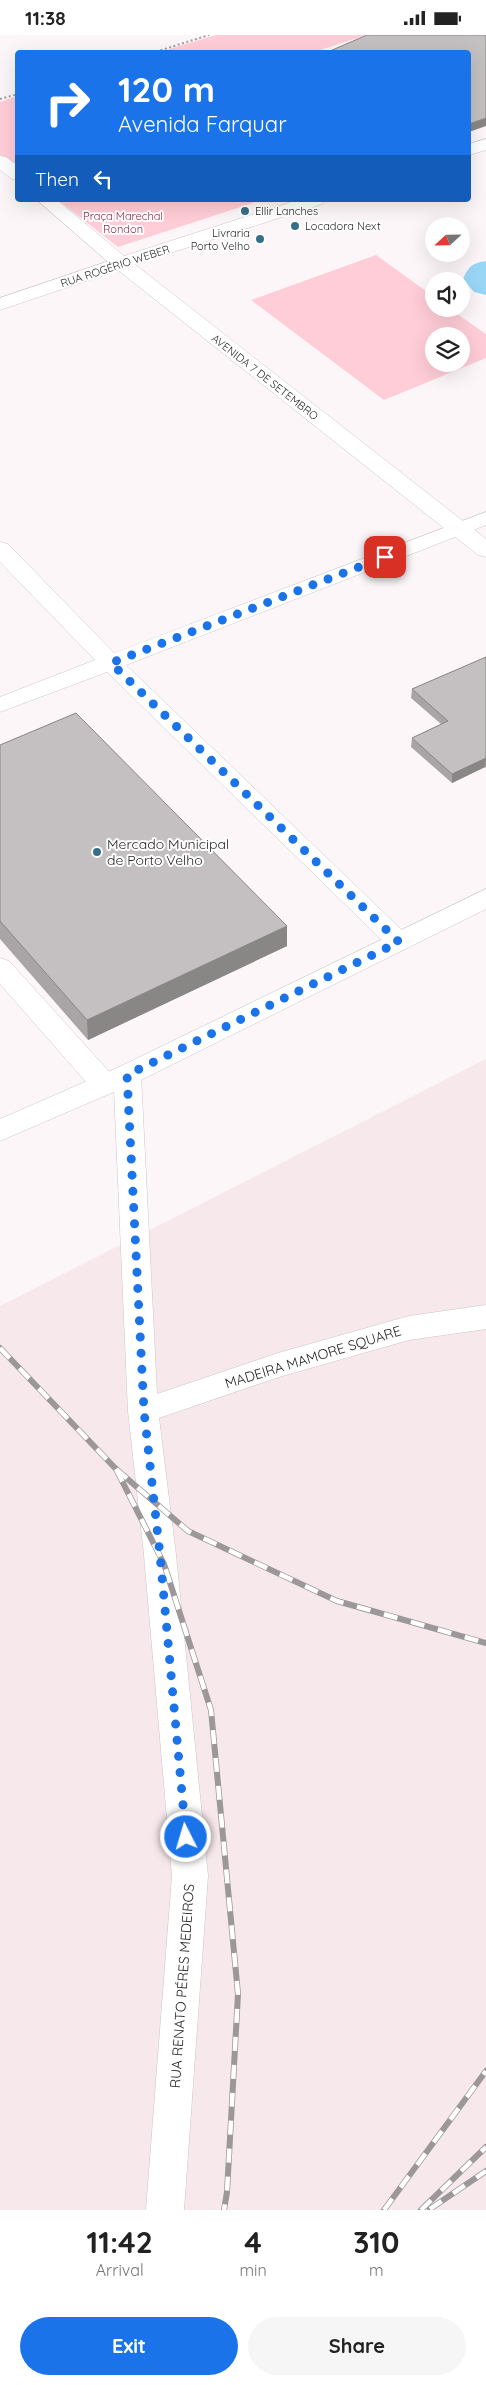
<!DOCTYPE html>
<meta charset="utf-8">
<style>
:root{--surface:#fff;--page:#f6f6f6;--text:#222;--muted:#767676;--accent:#1a73e8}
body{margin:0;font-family:Quicksand,sans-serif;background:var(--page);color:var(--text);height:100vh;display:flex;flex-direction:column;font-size:19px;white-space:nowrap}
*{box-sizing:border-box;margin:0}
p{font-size:16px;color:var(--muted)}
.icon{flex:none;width:28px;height:28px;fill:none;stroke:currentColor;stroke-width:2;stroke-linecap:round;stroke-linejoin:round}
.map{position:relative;height:2175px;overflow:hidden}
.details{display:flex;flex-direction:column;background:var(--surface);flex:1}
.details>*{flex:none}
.hud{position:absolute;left:15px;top:15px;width:456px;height:152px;border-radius:5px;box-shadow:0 5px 20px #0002;background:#1a73e8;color:#fff;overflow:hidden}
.needle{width:32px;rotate:248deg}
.controls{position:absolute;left:425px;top:182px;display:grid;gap:10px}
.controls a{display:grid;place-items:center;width:45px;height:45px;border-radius:50%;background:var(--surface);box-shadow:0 5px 20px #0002;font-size:25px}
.pin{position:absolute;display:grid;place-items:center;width:42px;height:42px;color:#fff;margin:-21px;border-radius:10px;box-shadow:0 2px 8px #0006}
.me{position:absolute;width:55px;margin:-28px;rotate:355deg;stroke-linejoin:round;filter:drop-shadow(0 0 4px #0008)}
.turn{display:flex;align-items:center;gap:18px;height:105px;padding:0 20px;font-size:22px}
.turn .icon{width:65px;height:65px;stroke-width:2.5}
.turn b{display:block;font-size:35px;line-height:42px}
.then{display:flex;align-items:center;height:48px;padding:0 20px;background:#0003;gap:10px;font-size:19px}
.eta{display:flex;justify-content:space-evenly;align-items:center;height:85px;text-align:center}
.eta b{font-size:30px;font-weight:800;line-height:35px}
.cta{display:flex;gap:10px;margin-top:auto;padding:10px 20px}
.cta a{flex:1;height:58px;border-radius:30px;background:var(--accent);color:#fff;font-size:20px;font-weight:800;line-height:58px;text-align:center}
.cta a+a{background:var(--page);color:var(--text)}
.status{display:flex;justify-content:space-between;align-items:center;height:35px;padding:0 25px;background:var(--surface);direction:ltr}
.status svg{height:14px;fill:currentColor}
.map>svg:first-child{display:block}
.built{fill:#f7e8eb}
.green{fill:#ffcdd8;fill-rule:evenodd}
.water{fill:#99d6f6}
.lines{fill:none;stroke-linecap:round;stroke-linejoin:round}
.minor-casing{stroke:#ccc6c7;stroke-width:1}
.tertiary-casing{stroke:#ccc6c7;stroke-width:1}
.secondary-casing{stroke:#ccc6c7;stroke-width:1}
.path{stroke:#a19d9f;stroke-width:2;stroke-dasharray:2 2.5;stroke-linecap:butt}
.minor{fill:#fff;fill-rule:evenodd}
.tertiary{fill:#fff;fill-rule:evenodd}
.secondary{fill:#fff;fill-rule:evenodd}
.rail-casing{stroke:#9c9899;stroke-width:6}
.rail{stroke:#fff;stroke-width:4.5;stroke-dasharray:14;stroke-linecap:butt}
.wall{fill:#a9a4a5}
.shaded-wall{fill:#898686}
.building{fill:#c4bfc0;stroke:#898686}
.route{stroke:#1a73e8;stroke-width:9;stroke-dasharray:0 16.2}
.poi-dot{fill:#376f89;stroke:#fff;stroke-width:2}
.labels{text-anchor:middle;stroke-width:4;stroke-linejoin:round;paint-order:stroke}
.far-poi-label{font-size:11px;fill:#292728;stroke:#fff;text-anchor:start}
.far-park-label{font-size:11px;fill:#8a2f4c;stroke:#fff}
.far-street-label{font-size:11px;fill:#292728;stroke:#fff}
.poi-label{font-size:14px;fill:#292728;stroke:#fff;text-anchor:start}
.street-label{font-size:14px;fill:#292728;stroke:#fff}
</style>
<div class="status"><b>11:38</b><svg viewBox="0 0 49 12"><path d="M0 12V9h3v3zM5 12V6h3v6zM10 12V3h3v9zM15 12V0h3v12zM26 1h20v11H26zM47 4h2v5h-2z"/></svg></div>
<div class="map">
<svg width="486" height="2175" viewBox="0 0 486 2175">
<rect width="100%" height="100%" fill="#fcf6f8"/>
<polygon class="built" points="486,1024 486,2175 0,2175 0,1271"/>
<g class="green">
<polygon points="216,0 367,0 317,16 319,17 159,17"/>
<polygon points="17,61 17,134 0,120 0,67"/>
<polygon points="58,165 262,165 118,212"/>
<path d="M376,220L434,262V274H450L486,299V323L384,365L251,265ZM434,301H461V329H434Z"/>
</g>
<path class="water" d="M486,226V260L474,257L463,244C468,232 472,228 486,226Z"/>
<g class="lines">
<g class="minor-casing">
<g id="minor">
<polygon points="121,222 128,224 130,228 128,232 0,275 0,263"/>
<polygon points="486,477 486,490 126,630 408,901 412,907 408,913 399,916 390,913 107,637 0,677 0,662 95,625 0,527 0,507 8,509 114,618"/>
<polygon points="0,923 9,926 114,1042 117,1033 127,1030 137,1033 141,1040 157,1359 278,1318 409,1281 486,1270 486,1294 409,1305 279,1342 159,1383 176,1520 208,1841 184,2175 146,2175 172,1841 144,1520 128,1376 114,1055 104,1059 94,1056 0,949"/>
</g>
</g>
<g class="tertiary-casing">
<g id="tertiary">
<polygon points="121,222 128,224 486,504 486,522 478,520 114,232 112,228 114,224"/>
<polygon points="486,854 486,874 137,1047 0,1106 0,1084 117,1033"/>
</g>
</g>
<g class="secondary-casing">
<g id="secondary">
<polygon points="486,104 486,115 469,120 469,109"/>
<polygon points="0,121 6,122 18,131 18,145 12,144 0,135"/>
<polygon points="37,165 57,165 124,221 298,165 325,165 322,169 121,234 114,232"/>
</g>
</g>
<g class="path">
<polyline points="152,18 209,0"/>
<polyline points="0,64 18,59"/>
</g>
<use href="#minor" class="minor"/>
<use href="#tertiary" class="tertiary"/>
<use href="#secondary" class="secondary"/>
<g class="rail-casing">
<g id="rail">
<polyline points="0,1313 116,1434 188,1496 337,1566 486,1608"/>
<polyline points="116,1434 164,1529 211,1675 238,1959 227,2157 224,2175"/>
<polyline points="430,2174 486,2136"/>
<polyline points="384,2175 486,2036"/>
<polyline points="421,2175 486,2112"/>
</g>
</g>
<use href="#rail" class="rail"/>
</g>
<g class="wall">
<polygon points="486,622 486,733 485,732 452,748 411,712 412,703 441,689 411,663 412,654"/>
<polygon points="0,710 287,911 88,1005 0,904"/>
</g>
<g class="shaded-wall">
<polygon points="486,83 486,91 469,97 469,89"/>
<polygon points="486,723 485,732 452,748 452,739"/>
<polygon points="287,891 287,911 88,1005 87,985"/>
</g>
<g class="building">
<polygon points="367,0 486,0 486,83 469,89 469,18 332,18 330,16"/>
<polygon points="486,622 486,723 452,739 412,703 448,686 412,654"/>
<polygon points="76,678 287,891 87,985 0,886 0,710"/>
</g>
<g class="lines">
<polyline class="route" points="186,1802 160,1520 144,1376 127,1040 399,907 111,628 385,522"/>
</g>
<g class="poi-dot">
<circle cx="245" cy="176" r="5"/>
<circle cx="295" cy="191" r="5"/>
<circle cx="260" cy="204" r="5"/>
<circle cx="97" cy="817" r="5"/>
</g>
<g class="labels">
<g class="far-poi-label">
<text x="255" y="180">Ellir Lanches</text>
<text x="305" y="195">Locadora Next</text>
<text x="250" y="202" text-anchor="end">Livraria<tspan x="250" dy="13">Porto Velho</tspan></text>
</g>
<g class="far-park-label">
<text x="123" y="185">Praça Marechal<tspan x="123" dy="13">Rondon</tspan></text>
</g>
<g class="far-street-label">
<text transform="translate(115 231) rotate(-18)" y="4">RUA ROGÉRIO WEBER</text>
<text transform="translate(265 342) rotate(38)" y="4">AVENIDA 7 DE SETEMBRO</text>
</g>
<g class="poi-label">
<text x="107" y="814">Mercado Municipal<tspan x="107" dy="16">de Porto Velho</tspan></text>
</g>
<g class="street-label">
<text transform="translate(313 1322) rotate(-17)" y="5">MADEIRA MAMORE SQUARE</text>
<text transform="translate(182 1951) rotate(-86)" y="5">RUA RENATO PÉRES MEDEIROS</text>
</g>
</g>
</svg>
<div class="controls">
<a><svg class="needle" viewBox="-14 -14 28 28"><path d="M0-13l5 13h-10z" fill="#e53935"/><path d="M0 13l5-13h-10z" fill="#767676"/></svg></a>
<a><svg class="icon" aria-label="sound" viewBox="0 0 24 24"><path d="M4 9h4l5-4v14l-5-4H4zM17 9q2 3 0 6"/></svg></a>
<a><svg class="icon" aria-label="layers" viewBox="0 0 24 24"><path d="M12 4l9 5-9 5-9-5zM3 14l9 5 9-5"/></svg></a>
</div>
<div class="pin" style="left:385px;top:522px;background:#d93025"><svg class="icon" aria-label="arrive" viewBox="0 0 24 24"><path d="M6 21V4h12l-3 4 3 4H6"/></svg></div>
<svg class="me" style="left:186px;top:1802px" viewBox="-20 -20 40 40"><circle r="17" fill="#1a73e8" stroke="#fff" stroke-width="3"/><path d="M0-11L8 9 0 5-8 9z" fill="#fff"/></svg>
<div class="hud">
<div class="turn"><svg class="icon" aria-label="right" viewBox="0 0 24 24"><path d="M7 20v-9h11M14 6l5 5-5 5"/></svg><div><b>120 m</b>Avenida Farquar</div></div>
<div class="then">Then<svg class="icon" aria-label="left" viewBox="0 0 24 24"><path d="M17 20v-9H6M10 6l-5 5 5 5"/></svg></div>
</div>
</div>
<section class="details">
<div class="eta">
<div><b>11:42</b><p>Arrival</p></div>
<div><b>4</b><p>min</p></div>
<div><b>310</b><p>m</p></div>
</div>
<div class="cta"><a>Exit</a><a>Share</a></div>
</section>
